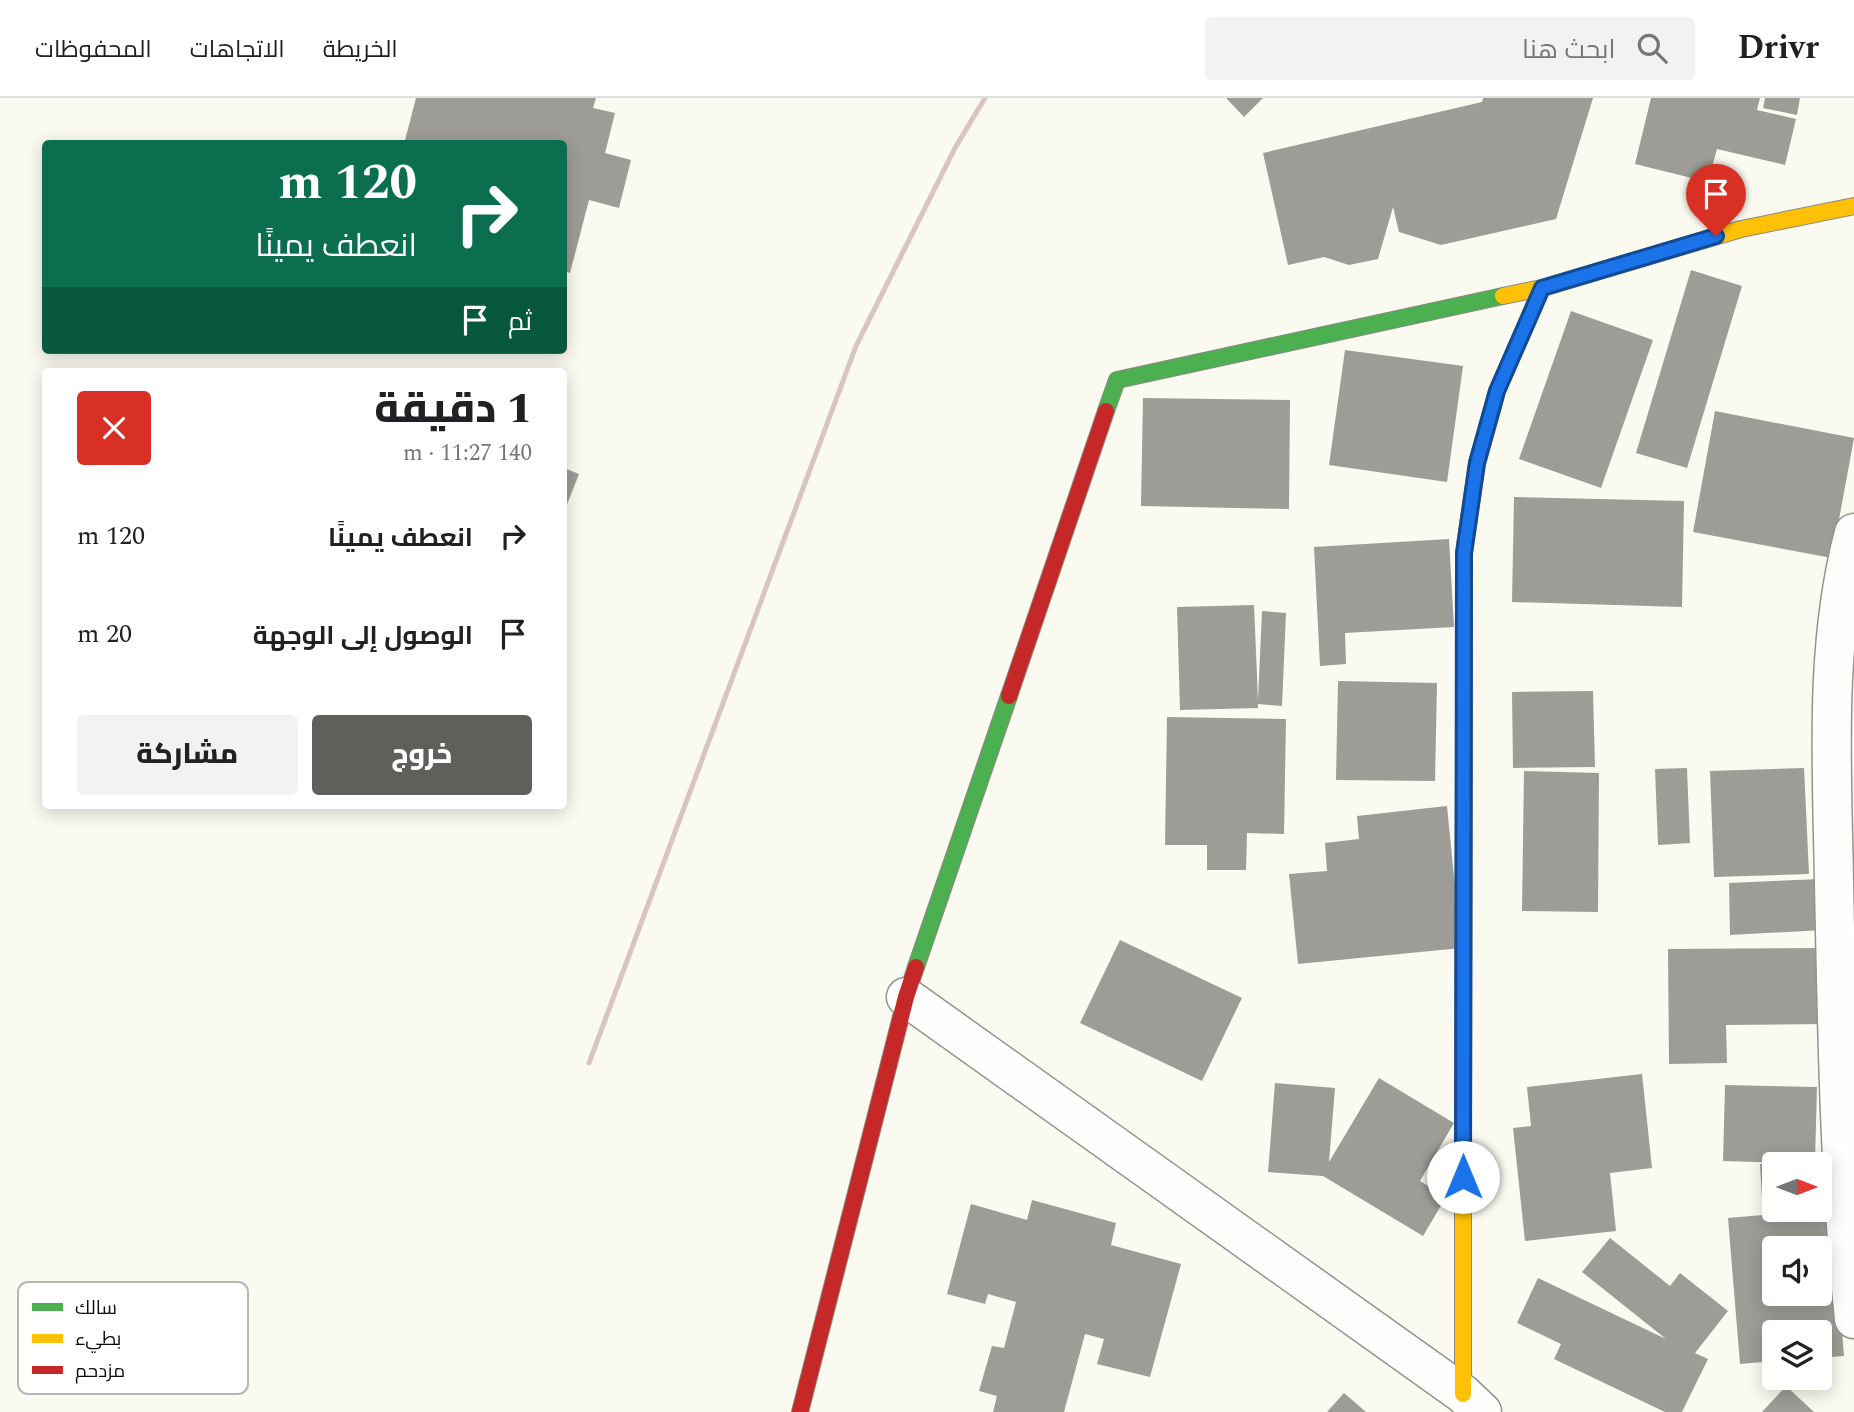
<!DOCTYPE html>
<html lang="ar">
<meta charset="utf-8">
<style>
:root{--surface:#fff;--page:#f2f2f2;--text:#202124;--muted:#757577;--line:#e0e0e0;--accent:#5f5f5c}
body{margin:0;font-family:Spectral,Cairo,serif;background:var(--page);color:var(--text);direction:rtl;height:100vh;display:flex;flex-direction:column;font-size:26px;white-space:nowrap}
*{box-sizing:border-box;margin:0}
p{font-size:23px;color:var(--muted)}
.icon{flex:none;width:38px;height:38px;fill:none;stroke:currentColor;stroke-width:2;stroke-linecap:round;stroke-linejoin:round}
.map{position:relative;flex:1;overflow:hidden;direction:ltr}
.panel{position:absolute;left:42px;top:270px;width:525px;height:441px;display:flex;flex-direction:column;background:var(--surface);border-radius:7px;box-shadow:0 4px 18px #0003;direction:rtl}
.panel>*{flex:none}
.top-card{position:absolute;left:42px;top:42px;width:525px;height:214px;border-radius:7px;box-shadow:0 4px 18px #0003;direction:rtl;background:#0b6e4f;color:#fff;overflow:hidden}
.needle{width:46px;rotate:90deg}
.buttons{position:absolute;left:1762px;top:1054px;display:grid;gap:14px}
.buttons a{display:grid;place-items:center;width:70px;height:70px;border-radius:7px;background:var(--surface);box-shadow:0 4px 18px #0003;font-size:35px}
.pin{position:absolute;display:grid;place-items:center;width:60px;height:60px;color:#fff;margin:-72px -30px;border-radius:50% 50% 50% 0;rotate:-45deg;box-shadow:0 0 7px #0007}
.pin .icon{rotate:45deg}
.me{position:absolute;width:77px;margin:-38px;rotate:0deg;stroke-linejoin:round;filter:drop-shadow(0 0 5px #0008)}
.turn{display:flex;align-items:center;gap:24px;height:147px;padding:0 35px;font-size:32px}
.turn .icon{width:91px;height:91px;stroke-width:2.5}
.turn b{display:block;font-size:49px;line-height:60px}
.then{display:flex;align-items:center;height:66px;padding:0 35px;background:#0003;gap:14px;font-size:26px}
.round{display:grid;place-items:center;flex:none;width:74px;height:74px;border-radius:7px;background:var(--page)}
.summary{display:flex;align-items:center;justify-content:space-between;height:119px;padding:0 35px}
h1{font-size:42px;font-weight:800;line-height:52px}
.cta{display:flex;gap:14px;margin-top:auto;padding:14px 35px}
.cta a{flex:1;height:80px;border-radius:7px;background:var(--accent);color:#fff;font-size:28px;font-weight:800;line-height:80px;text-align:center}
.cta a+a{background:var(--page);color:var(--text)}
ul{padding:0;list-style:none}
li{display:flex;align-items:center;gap:21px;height:98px;padding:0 35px}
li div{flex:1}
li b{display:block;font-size:26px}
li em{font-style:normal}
header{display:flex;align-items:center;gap:42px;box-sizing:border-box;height:98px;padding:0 35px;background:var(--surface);border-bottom:2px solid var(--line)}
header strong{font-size:33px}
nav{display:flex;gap:38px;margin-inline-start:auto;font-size:24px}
.search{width:490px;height:63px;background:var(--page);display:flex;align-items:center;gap:18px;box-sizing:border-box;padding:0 24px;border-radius:7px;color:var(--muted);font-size:26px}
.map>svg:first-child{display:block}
.building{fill:#9d9c96;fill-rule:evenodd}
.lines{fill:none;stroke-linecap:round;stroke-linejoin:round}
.street-casing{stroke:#93938f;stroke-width:41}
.fast-casing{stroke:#8a8a85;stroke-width:18}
.slow-casing{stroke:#8a8a85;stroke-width:18}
.jam-casing{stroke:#8a8a85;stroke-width:18}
.street{stroke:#fefefd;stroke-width:38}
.fast{stroke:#4caf50;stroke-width:16}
.slow{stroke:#ffc107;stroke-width:16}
.jam{stroke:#c62828;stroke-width:16}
.rail{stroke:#d8c4c1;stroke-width:5}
.route-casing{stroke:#114b97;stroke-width:18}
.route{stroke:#1a73e8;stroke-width:12}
.key{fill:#fff;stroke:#b6b6b6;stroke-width:2}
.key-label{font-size:19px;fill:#0c0c0c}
</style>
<header>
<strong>Drivr</strong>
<div class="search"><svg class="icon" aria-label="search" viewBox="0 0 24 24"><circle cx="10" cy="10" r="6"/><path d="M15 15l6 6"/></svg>ابحث هنا</div>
<nav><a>الخريطة</a><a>الاتجاهات</a><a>المحفوظات</a></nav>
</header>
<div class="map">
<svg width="1854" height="1314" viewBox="0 0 1854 1314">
<rect width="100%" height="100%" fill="#fafaf0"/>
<g class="building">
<polygon points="416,0 596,0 593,10 615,15 605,55 631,62 619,110 589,102 570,175 564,173 564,46 404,46"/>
<polygon points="1226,0 1263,0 1244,19"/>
<polygon points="1483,0 1593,0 1556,121 1441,147 1399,134 1393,109 1378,161 1349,167 1324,159 1288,167 1263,55 1482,4"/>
<polygon points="1651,0 1760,0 1757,12 1796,21 1785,67 1717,51 1708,84 1635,66"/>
<polygon points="1765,0 1800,0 1797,17 1763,10"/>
<polygon points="1691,172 1742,188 1687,370 1636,355"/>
<polygon points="1571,213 1653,242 1601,390 1519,361"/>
<polygon points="1345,252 1463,268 1447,384 1329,367"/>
<polygon points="1143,300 1290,302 1289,411 1141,408"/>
<polygon points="1715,313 1854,340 1832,460 1693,434"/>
<polygon points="564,370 579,376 564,414"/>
<polygon points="1514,399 1684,403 1682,509 1512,504"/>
<polygon points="1449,441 1454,529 1345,535 1346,566 1320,568 1314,449"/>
<polygon points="1254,507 1258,602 1262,513 1286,515 1282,608 1258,606 1258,610 1180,612 1177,509"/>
<polygon points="1338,583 1437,585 1435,683 1336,682"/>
<polygon points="1593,593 1595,669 1513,670 1512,594"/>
<polygon points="1167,619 1286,621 1284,736 1247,735 1246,772 1207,772 1207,747 1165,747"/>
<polygon points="1687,670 1690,745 1658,747 1655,671"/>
<polygon points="1804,670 1809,776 1714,779 1710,673"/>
<polygon points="1524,673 1599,675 1598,814 1522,813"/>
<polygon points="1447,708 1461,850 1298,866 1289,776 1327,773 1325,745 1359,741 1357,718"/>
<polygon points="1821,781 1823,832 1730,837 1729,785"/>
<polygon points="1120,842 1242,900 1202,983 1080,925"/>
<polygon points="1825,850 1826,926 1726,927 1727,965 1669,966 1668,851"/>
<polygon points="1642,976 1652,1070 1610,1075 1616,1133 1525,1143 1513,1030 1531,1028 1527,989"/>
<polygon points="1379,980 1454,1025 1420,1083 1446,1099 1423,1138 1323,1078 1268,1074 1275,985 1335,990 1329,1064"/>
<path d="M1725,987L1817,989L1815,1062L1828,1061L1844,1258L1820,1260V1234H1774V1263L1740,1266L1728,1120L1763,1117L1760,1066L1774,1065V1111H1820V1066L1723,1063ZM1774,1150H1820V1195H1774Z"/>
<polygon points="1032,1102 1116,1125 1111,1147 1181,1166 1150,1279 1097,1266 1104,1241 1085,1236 1064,1314 993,1314 997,1298 979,1293 992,1248 1004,1250 1016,1204 988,1196 985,1206 947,1196 971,1106 1027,1122"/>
<polygon points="1610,1140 1670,1188 1680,1175 1728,1213 1695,1255 1708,1261 1682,1314 1665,1314 1554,1261 1561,1246 1517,1225 1538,1180 1666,1241 1582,1174"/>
<polygon points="1786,1288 1814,1314 1762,1314"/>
<polygon points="1344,1295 1366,1314 1327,1314"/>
</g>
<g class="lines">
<g class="street-casing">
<g id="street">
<path d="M1854,435C1824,548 1832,667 1834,783C1837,929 1839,1076 1854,1221"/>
<polyline points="906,899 1463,1296 1482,1314"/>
</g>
</g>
<g class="fast-casing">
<g id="fast">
<polyline points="1493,308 1497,293 1542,190"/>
<polyline points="1106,313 1117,282 1503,198"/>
<polyline points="916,869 1009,598"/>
<polyline points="1463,1022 1464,645"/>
</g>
</g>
<g class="slow-casing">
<g id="slow">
<polyline points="1503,198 1542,190 1741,131 1854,108"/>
<polyline points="1464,645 1464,455 1477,365 1493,308"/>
<polyline points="1463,1296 1463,1022"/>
</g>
</g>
<g class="jam-casing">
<g id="jam">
<polyline points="1009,598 1106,313"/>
<polyline points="800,1314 906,899 916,869"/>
</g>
</g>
<use href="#street" class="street"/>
<use href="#fast" class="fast"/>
<use href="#slow" class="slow"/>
<use href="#jam" class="jam"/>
<polyline class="rail" points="589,965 856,248 955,50 985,0"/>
</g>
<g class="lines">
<g class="route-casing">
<polyline id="route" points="1463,1079 1464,455 1477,365 1497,293 1542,190 1716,138"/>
</g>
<use href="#route" class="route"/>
</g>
<rect x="18" y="1184" width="230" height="112" rx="10" class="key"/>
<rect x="32" y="1205" width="31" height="8" fill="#4caf50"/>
<rect x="32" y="1236" width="31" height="9" fill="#ffc107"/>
<rect x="32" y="1268" width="31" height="8" fill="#c62828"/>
<g class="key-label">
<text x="75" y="1216">سالك</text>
<text x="75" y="1247">بطيء</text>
<text x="75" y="1279">مزدحم</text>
</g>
</svg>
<div class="buttons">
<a><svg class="needle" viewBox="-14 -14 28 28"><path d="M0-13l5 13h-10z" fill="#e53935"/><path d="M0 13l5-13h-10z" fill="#757577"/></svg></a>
<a><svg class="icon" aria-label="sound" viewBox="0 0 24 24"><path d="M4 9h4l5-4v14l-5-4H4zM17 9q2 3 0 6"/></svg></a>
<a><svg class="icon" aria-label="layers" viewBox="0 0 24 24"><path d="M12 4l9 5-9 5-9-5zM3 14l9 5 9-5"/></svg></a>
</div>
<div class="pin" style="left:1716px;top:138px;background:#d93025"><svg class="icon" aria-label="arrive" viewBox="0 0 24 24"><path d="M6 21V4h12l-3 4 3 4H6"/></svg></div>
<svg class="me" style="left:1463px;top:1079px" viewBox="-20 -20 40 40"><circle r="19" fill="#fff"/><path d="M0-13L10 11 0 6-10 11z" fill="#1a73e8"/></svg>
<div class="top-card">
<div class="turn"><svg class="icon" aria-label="right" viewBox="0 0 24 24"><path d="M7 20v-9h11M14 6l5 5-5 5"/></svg><div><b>120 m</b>انعطف يمينًا</div></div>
<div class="then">ثم<svg class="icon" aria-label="arrive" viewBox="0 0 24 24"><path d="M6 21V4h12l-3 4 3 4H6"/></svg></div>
</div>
<section class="panel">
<div class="summary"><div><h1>1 دقيقة</h1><p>140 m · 11:27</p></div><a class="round" style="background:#d93025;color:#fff"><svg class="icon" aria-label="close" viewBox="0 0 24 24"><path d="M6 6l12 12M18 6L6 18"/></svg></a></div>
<ul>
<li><svg class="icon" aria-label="right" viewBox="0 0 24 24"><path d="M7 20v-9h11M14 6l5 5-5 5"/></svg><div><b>انعطف يمينًا</b></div><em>120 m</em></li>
<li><svg class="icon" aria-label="arrive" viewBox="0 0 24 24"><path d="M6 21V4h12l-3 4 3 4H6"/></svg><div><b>الوصول إلى الوجهة</b></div><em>20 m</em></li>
</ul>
<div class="cta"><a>خروج</a><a>مشاركة</a></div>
</section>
</div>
